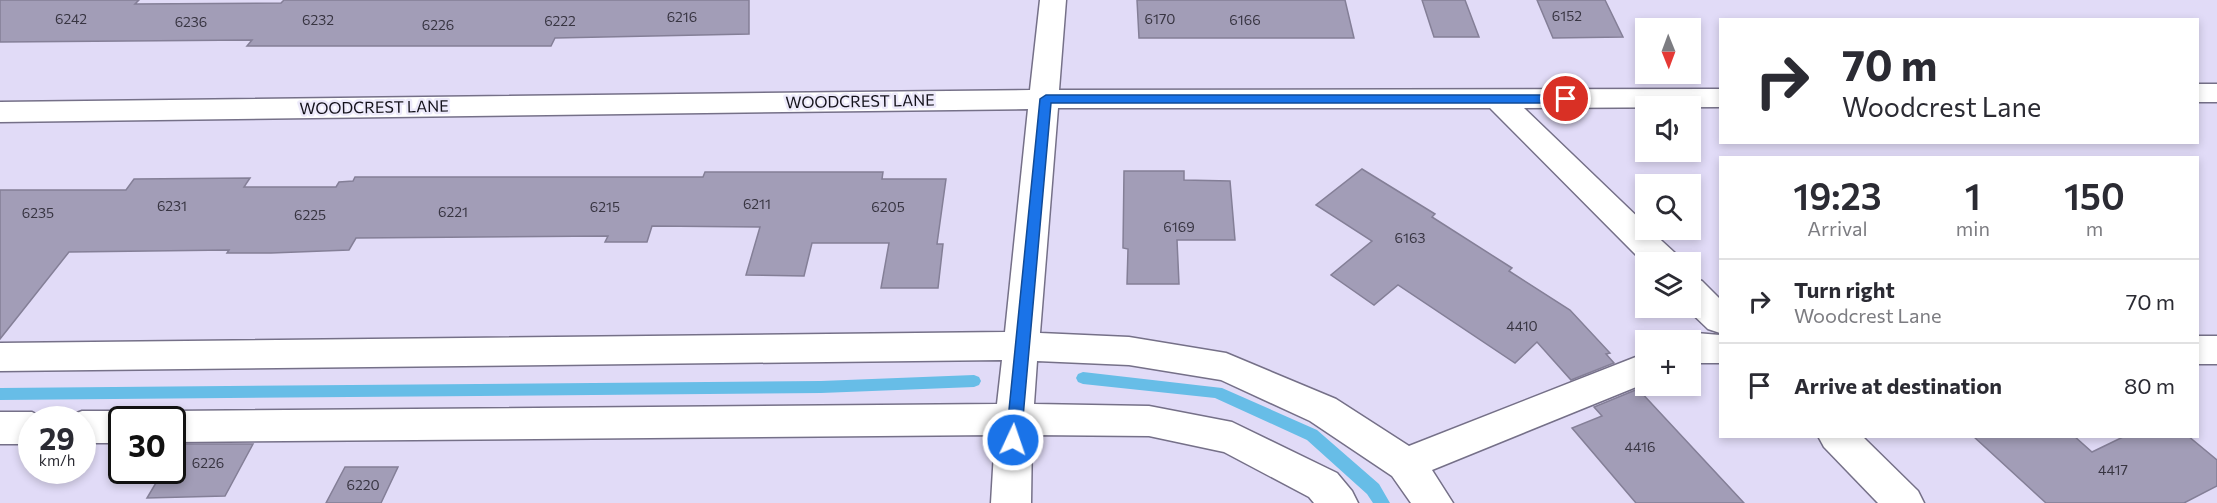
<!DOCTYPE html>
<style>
:root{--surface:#fff;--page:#f7f7f7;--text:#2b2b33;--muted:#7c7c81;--line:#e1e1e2}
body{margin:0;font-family:Commissioner,sans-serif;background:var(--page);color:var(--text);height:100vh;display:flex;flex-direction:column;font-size:22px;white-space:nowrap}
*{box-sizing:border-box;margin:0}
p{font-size:20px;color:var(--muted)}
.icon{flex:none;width:33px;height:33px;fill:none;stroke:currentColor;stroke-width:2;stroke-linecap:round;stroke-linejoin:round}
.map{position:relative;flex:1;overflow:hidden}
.details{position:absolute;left:1719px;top:156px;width:480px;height:282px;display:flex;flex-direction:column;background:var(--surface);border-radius:0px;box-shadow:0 3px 9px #0003}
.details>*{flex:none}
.guide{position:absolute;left:1719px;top:18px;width:480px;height:126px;border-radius:0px;box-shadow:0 3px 9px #0003;background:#fff;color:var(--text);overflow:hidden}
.needle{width:39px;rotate:179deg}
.fabs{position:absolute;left:1635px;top:18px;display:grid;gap:12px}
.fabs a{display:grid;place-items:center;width:66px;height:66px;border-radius:0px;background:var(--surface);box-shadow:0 3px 9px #0003;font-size:30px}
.speed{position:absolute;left:18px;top:406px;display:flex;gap:12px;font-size:30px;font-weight:700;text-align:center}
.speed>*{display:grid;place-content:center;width:78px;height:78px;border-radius:50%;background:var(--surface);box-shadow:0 3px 9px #0003;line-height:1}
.speed small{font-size:15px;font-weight:400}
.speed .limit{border:3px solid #111;border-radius:9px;background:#fff;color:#111}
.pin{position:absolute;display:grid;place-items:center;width:51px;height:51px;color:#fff;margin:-26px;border:3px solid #fff;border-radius:50%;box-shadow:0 2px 6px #0007}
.me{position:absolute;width:66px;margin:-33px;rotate:3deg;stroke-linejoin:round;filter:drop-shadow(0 0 4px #0008)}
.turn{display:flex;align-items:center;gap:21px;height:126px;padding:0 24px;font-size:27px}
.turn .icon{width:78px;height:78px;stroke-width:2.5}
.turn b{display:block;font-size:42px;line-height:51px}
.eta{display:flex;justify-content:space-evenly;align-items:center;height:102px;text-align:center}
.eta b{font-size:36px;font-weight:600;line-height:42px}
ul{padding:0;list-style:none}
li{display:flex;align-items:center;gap:18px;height:84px;padding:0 24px;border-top:2px solid var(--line)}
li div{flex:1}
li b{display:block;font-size:22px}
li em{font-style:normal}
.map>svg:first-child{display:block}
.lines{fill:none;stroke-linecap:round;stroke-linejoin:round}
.stream{fill:#67bde7;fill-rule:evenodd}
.building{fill:#a29db7;stroke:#847f97;stroke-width:1.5}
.minor-casing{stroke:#757088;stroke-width:3}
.minor{fill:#fff;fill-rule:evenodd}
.route{fill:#1a73e8;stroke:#114b97;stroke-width:1.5}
.labels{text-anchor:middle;stroke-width:5;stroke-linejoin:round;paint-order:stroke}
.number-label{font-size:14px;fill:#383542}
.street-label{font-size:16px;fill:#14121b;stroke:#edeafb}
</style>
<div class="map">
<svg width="2217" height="503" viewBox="0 0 2217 503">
<rect width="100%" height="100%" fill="#e1dbf7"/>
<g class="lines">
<g class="stream">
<polygon points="1083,372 1222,388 1317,430 1379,484 1390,503 1373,503 1367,494 1307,440 1215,398 1083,384 1078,382 1076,378 1078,374"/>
<polygon points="974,375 979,377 981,381 979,385 974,387 821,393 0,400 0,388 821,381"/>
</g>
</g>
<g class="building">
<polygon points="0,0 139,0 135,4 281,3 284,0 749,0 749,34 555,38 551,46 247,46 252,40 0,42"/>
<polygon points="1137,0 1345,0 1354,38 1139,38"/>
<polygon points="1422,0 1465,0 1479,37 1434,37"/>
<polygon points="1537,0 1605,0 1623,37 1553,38"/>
<polygon points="1362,169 1435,214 1432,217 1512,268 1509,271 1570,310 1610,353 1606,354 1614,363 1571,380 1537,342 1515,363 1398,285 1374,305 1331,275 1372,241 1316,205"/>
<polygon points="1124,171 1184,171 1184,180 1230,181 1235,240 1177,240 1179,284 1127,284 1128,249 1123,248"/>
<polygon points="705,172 883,172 882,179 946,179 937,244 943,244 938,288 881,288 889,243 812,243 804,276 746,275 760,227 652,226 647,242 605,242 608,236 356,238 349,250 271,253 227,253 229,250 69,252 0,339 0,190 126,190 134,179 250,178 244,187 336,187 339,182 353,181 355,177 703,177"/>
<polygon points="1638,389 1744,503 1636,503 1572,428 1602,416 1594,407"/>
<polygon points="1973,436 2074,436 2092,452 2125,436 2188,436 2217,460 2217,486 2184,503 2046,503"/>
<polygon points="179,444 253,444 225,496 147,498 163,471 172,471 172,455"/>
<polygon points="345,467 398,467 381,503 326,503"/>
</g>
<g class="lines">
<g class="minor-casing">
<g id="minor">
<polygon points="1040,0 1066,0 1059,90 1720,89 1720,107 1524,108 1646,225 1646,230 1650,230 1675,253 1680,262 1646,262 1646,265 1490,108 1058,108 1040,333 1129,337 1226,353 1336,399 1409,446 1646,353 1646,383 1432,470 1453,503 1411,503 1392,476 1310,421 1221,380 1129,365 1037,361 1034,404 1149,406 1232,422 1337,473 1352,491 1358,503 1314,503 1309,497 1224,452 1149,436 1032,435 1031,503 991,503 995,435 172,442 172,420 157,420 159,416 172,411 997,404 1002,360 0,371 0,343 1005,332 1028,109 0,122 0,102 1030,90"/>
<rect x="2198" y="84" width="19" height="18"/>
<polygon points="1690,277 1702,281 1720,299 1720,333 1708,329 1686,308 1690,308"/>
<polygon points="1696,333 1720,335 1720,363 1690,363 1690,340 1677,340"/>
<rect x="2198" y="336" width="19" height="28"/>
<polygon points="82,411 122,411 135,416 137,420 122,420 122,443 82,443 82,420 67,420 69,416"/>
<polygon points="0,412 32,412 47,420 32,420 32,444 0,444"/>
<polygon points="1818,436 1862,436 1918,491 1924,503 1878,503 1824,447"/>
</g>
</g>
<use href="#minor" class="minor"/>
</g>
<polygon class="route" points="1046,95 1566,95 1572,99 1566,103 1051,103 1021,440 1013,447 1006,440 1040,99"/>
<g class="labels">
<g class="number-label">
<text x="1567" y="21">6152</text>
<text x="682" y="22">6216</text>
<text x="71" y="24">6242</text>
<text x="1160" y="24">6170</text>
<text x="318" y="25">6232</text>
<text x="1245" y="25">6166</text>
<text x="560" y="26">6222</text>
<text x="191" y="27">6236</text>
<text x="438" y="30">6226</text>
<text x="757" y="209">6211</text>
<text x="172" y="211">6231</text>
<text x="605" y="212">6215</text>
<text x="888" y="212">6205</text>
<text x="453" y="217">6221</text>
<text x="38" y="218">6235</text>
<text x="310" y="220">6225</text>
<text x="1179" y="232">6169</text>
<text x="1410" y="243">6163</text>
<text x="1522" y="331">4410</text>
<text x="1640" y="452">4416</text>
<text x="208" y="468">6226</text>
<text x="2113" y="475">4417</text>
<text x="363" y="490">6220</text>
</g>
<g class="street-label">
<text transform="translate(860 101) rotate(-1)" y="6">WOODCREST LANE</text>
<text transform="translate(374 107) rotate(-1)" y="6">WOODCREST LANE</text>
</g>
</g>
</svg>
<div class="fabs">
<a><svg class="needle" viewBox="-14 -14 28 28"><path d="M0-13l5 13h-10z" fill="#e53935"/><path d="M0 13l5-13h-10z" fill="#7c7c81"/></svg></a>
<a><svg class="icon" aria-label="sound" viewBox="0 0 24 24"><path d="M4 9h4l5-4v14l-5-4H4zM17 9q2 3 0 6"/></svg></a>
<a><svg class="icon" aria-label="search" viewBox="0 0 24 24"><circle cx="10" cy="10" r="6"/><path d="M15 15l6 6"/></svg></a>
<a><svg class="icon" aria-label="layers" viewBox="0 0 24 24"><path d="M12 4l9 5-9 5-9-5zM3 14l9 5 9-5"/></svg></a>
<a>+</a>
</div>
<div class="speed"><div>29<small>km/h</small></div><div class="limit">30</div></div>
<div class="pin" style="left:1566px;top:99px;background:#d93025"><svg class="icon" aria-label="arrive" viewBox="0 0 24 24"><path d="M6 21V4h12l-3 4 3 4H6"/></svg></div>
<svg class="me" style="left:1013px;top:440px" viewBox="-20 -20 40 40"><circle r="17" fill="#1a73e8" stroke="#fff" stroke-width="3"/><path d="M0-11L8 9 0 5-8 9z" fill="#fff"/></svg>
<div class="guide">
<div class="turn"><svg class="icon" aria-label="right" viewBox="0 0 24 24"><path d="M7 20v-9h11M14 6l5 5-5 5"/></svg><div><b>70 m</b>Woodcrest Lane</div></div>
</div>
<section class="details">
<div class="eta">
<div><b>19:23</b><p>Arrival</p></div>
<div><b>1</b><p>min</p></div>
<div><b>150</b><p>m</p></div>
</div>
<ul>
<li><svg class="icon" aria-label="right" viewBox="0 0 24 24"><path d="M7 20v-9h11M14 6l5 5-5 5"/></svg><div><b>Turn right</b><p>Woodcrest Lane</p></div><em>70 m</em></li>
<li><svg class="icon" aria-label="arrive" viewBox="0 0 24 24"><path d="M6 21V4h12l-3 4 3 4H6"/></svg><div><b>Arrive at destination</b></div><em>80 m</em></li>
</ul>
</section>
</div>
